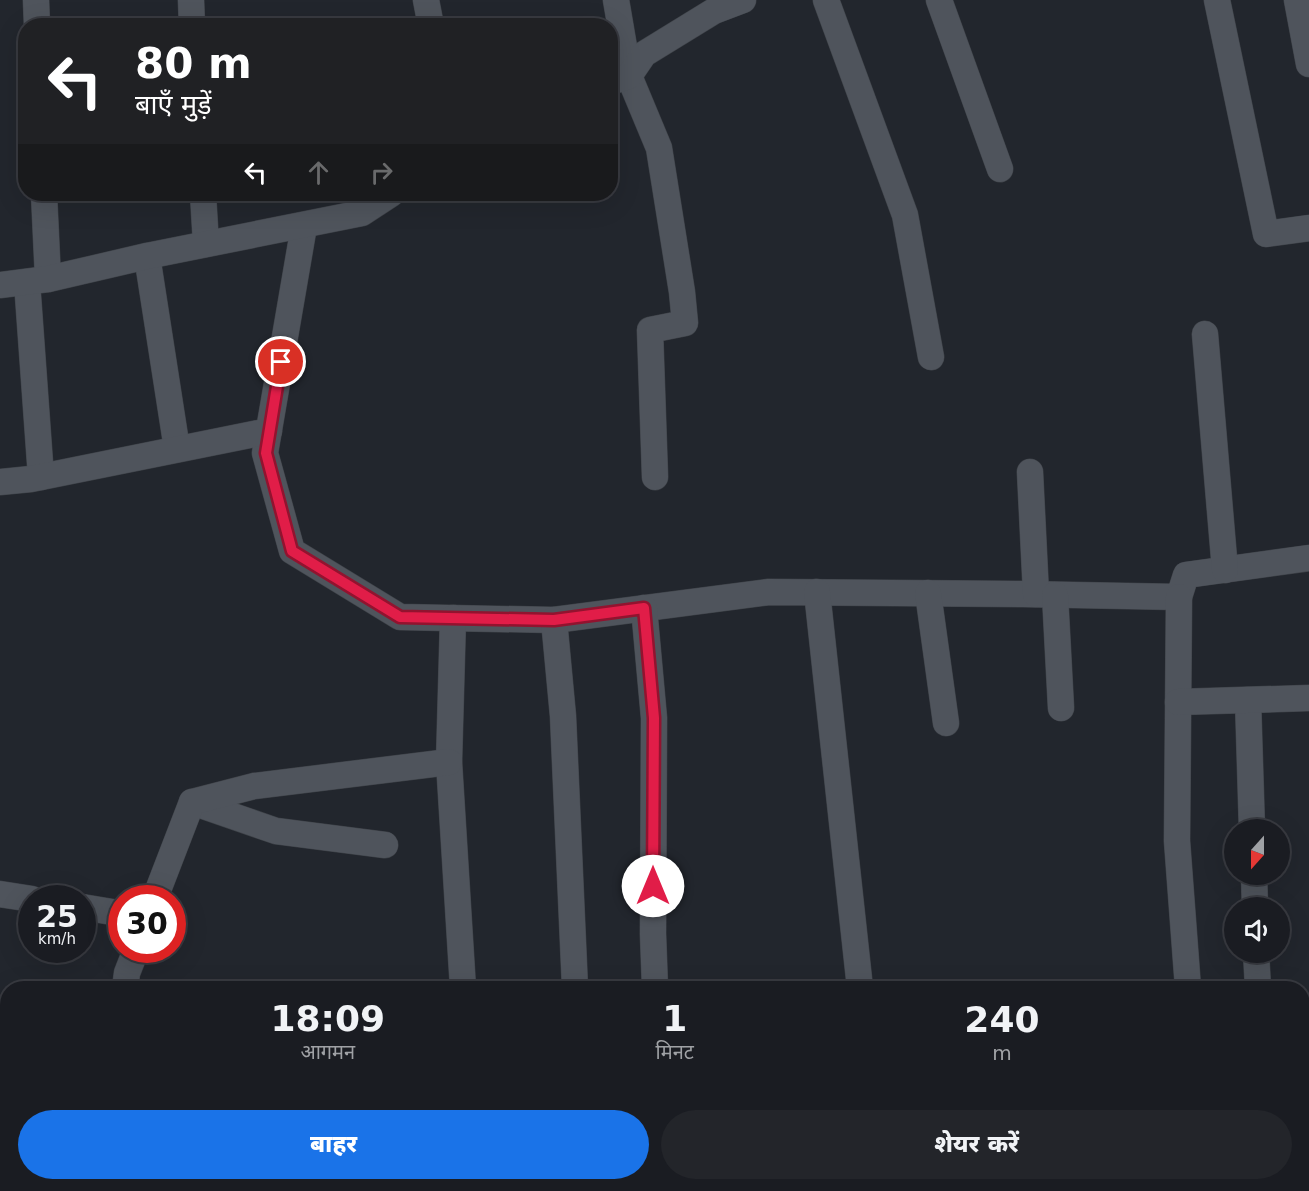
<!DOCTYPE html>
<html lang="hi">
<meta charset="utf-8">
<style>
:root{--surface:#1a1c22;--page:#23252a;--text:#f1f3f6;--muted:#9fa1a5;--line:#383a40;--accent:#1a73e8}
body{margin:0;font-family:"DejaVu Sans","Noto Sans Devanagari",sans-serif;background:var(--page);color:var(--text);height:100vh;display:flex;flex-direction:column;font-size:22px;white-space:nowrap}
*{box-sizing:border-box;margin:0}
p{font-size:20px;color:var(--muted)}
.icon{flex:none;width:33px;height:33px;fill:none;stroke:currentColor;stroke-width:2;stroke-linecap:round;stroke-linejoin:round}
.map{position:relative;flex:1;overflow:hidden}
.drawer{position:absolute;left:0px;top:981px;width:1310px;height:210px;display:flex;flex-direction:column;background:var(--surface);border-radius:24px 24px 0 0;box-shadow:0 6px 24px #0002,0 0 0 2px var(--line)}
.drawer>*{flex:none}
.top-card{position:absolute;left:18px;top:18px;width:600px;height:183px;border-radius:24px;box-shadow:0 6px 24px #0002,0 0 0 2px var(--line);background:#202124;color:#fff;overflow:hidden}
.needle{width:39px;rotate:201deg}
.controls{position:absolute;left:1224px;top:819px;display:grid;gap:12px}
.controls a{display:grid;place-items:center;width:66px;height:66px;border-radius:50%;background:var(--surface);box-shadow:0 6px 24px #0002,0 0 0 2px var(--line);font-size:30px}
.speed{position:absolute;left:18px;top:885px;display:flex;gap:12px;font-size:30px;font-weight:700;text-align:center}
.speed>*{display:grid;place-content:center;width:78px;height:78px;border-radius:50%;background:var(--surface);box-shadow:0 6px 24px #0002,0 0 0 2px var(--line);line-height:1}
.speed small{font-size:15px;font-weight:400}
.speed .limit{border:9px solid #d22;background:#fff;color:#111}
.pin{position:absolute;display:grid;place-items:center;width:51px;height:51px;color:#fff;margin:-26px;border:3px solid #fff;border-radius:50%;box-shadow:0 2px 6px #0007}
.me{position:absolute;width:66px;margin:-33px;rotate:0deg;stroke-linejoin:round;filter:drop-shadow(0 0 4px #0008)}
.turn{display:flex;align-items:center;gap:21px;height:126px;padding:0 18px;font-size:27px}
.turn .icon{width:78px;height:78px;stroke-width:2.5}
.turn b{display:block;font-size:42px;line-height:51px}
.lanes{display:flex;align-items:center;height:57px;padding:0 18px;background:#0003;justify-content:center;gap:30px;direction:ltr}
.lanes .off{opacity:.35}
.eta{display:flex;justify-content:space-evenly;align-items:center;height:102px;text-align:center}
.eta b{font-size:36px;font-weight:800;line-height:42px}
.button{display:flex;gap:12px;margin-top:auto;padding:12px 18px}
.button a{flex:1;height:69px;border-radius:36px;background:var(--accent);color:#fff;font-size:24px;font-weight:800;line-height:69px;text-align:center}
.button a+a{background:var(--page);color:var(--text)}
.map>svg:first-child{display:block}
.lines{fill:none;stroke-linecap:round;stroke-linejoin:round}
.street-casing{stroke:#3e4248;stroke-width:27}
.street{stroke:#4f545c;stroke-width:26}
.route-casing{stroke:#92132f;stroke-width:15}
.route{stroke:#e11d48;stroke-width:10}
</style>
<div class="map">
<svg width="1309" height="1191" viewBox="0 0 1309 1191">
<rect width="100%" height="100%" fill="#22262d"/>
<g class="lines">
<g class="street-casing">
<g id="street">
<polyline points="36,0 37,26"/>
<polyline points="191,0 192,26"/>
<polyline points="426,0 431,26"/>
<polyline points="616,0 629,76 659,148 682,292 685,323 650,330 655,477"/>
<polyline points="826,0 905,215 931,357"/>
<polyline points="939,0 1000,169"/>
<polyline points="1217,0 1266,234 1309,228"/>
<polyline points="1297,0 1309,64"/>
<polyline points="610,82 629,76 644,54 714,11 743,0"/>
<polyline points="44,194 48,279"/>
<polyline points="203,194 206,244"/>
<polyline points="304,226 265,453 292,551 400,617 554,620 769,592 1022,594 1179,597 1186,575 1309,558"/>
<polyline points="147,256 177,449"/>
<polyline points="27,282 41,477"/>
<polyline points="0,285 48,279 147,256 362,213 391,194"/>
<polyline points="1205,334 1225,570"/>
<polyline points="1030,472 1036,594"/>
<polyline points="0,482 31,479 269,431"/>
<polyline points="817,592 860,988"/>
<polyline points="928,593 946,723"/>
<polyline points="1055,595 1061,708"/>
<polyline points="1179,597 1177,841 1188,988"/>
<polyline points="644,608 654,718 653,934 655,988"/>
<polyline points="453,618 449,762 463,988"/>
<polyline points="554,620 563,716 575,988"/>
<polyline points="1248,700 1252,830"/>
<polyline points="1178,702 1309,698"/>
<polyline points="192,802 276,831 385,845"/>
<polyline points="1254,874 1255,908"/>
<polyline points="0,894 32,899"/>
<polyline points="155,898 192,802 254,786 449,762"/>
<polyline points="82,907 112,912 122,917"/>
<polyline points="1256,952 1258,988"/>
<polyline points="125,988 127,973 136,950"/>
<polyline points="186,1184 206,1186 205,1191"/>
<polyline points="479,1184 480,1191"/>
<polyline points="595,1184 596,1191"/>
<polyline points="694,1184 694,1191"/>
<polyline points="775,1184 775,1191"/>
<polyline points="1203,1184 1204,1191"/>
</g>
</g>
<use href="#street" class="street"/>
</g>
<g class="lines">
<g class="route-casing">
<polyline id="route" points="281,362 266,453 292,551 400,617 554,620 644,608 654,718 653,886"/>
</g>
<use href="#route" class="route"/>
</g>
</svg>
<div class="controls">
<a><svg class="needle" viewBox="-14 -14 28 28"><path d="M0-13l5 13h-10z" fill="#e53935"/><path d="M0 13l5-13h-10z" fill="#9fa1a5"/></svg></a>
<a><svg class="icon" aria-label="sound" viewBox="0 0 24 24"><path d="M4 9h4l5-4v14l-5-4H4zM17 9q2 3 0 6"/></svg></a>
</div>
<div class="speed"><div>25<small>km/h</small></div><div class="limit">30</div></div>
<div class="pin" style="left:281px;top:362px;background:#d93025"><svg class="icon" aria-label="arrive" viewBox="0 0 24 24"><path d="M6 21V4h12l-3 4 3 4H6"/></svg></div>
<svg class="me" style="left:653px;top:886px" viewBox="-20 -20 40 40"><circle r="19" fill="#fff"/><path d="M0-13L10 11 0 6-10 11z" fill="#e11d48"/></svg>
<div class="top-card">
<div class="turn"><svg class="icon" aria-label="left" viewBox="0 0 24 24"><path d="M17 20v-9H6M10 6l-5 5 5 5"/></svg><div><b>80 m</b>बाएँ मुड़ें</div></div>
<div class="lanes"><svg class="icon" aria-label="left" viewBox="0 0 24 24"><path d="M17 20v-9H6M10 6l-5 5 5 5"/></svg><svg class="icon off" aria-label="ahead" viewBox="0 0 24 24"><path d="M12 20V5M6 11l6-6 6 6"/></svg><svg class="icon off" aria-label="right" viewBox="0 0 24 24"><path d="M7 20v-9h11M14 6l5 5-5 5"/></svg></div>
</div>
<section class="drawer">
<div class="eta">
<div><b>18:09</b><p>आगमन</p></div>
<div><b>1</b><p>मिनट</p></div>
<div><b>240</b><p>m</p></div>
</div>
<div class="button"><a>बाहर</a><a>शेयर करें</a></div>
</section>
</div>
